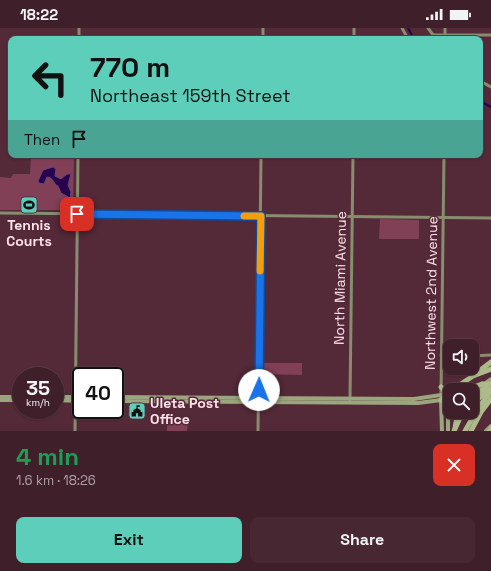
<!DOCTYPE html>
<meta charset="utf-8">
<style>
:root{--surface:#3f1f2a;--page:#462732;--text:#f1f3f6;--muted:#ada2a8;--line:#583d47;--accent:#5cceba}
body{margin:0;font-family:"Space Grotesk",sans-serif;background:var(--page);color:var(--text);height:100vh;display:flex;flex-direction:column;font-size:15px;white-space:nowrap}
*{box-sizing:border-box;margin:0}
p{font-size:13px;color:var(--muted)}
.icon{flex:none;width:22px;height:22px;fill:none;stroke:currentColor;stroke-width:2;stroke-linecap:round;stroke-linejoin:round}
.map{position:relative;height:403px;overflow:hidden}
.drawer{display:flex;flex-direction:column;background:var(--surface);flex:1}
.drawer>*{flex:none}
.guide{position:absolute;left:8px;top:8px;width:475px;height:122px;border-radius:8px;box-shadow:0 1px 3px #0004,0 0 0 1px var(--line);background:#5cceba;color:#111;overflow:hidden}
.controls{position:absolute;left:443px;top:311px;display:grid;gap:8px}
.controls a{display:grid;place-items:center;width:36px;height:36px;border-radius:8px;background:var(--surface);box-shadow:0 1px 3px #0004,0 0 0 1px var(--line);font-size:20px}
.speed{position:absolute;left:12px;top:339px;display:flex;gap:8px;font-size:20px;font-weight:700;text-align:center}
.speed>*{display:grid;place-content:center;width:52px;height:52px;border-radius:50%;background:var(--surface);box-shadow:0 1px 3px #0004,0 0 0 1px var(--line);line-height:1}
.speed small{font-size:10px;font-weight:400}
.speed .limit{border:2px solid #111;border-radius:6px;background:#fff;color:#111}
.pin{position:absolute;display:grid;place-items:center;width:34px;height:34px;color:#fff;margin:-17px;border-radius:8px;box-shadow:0 2px 6px #0006}
.me{position:absolute;width:44px;margin:-22px;rotate:1deg;stroke-linejoin:round;filter:drop-shadow(0 0 3px #0008)}
.turn{display:flex;align-items:center;gap:14px;height:84px;padding:0 16px;font-size:18px}
.turn .icon{width:52px;height:52px;stroke-width:2.5}
.turn b{display:block;font-size:28px;line-height:34px}
.then{display:flex;align-items:center;height:38px;padding:0 16px;background:#0003;gap:8px;font-size:15px}
.round{display:grid;place-items:center;flex:none;width:42px;height:42px;border-radius:8px;background:var(--page)}
.headline{display:flex;align-items:center;justify-content:space-between;height:68px;padding:0 16px}
h1{font-size:24px;font-weight:700;line-height:30px;color:#1e9e55}
.primary-button{display:flex;gap:8px;margin-top:auto;padding:8px 16px}
.primary-button a{flex:1;height:46px;border-radius:8px;background:var(--accent);color:#111;font-size:16px;font-weight:700;line-height:46px;text-align:center}
.primary-button a+a{background:var(--page);color:var(--text)}
.status{display:flex;justify-content:space-between;align-items:center;height:28px;padding:0 20px;background:var(--surface);direction:ltr}
.status svg{height:11px;fill:currentColor}
.map>svg:first-child{display:block}
.green{fill:#824057}
.water{fill:#28024c;stroke:#68457b}
.lines{fill:none;stroke-linecap:round;stroke-linejoin:round}
.canal{stroke:#28024c;stroke-width:2}
.secondary{stroke:#868e6f;stroke-width:3}
.primary{stroke:#9ba57e;stroke-width:4}
.highway{stroke:#adba8a;stroke-width:5}
.highway-bridge{stroke:#adba8a;stroke-width:5}
.route-casing{stroke:#114b97;stroke-width:10}
.route{stroke:#1a73e8;stroke-width:7}
.slow{stroke:#f59e0b;stroke-width:7}
.labels{text-anchor:middle;stroke-width:3;stroke-linejoin:round;paint-order:stroke}
.poi-label{font-size:14px;font-weight:bold;fill:#fde1e8;stroke:#542938}
.street-label{font-size:14px;fill:#fde1e8;stroke:#542938}
</style>
<div class="status"><b>18:22</b><svg viewBox="0 0 49 12"><path d="M0 12V9h3v3zM5 12V6h3v6zM10 12V3h3v9zM15 12V0h3v12zM26 1h20v11H26zM47 4h2v5h-2z"/></svg></div>
<div class="map">
<svg width="491" height="403" viewBox="0 0 491 403">
<rect width="100%" height="100%" fill="#542938"/>
<g class="green">
<polygon points="31,127 74,127 73,182 0,182 0,149 11,150 13,146 30,146"/>
<polygon points="380,191 419,192 419,211 379,211"/>
<polygon points="262,335 302,335 302,347 262,346"/>
<polygon points="188,390 187,403 167,403 167,391"/>
</g>
<path class="water" d="M53,139L56,141L55,148L61,151L67,146H71L68,157L71,164L70,170L61,165L58,158L56,157C53,153 52,149 47,149L44,156L39,155L38,153L43,142Z"/>
<g class="lines">
<g class="canal">
<polyline points="408,0 414,11"/>
<polyline points="480,73 491,79"/>
</g>
<g class="secondary">
<polyline points="402,0 408,11"/>
<polyline points="428,0 436,11"/>
<polyline points="433,7 491,7"/>
<polyline points="79,11 79,0"/>
<polyline points="263,11 263,0"/>
<polyline points="354,11 354,0"/>
<polyline points="445,11 445,0"/>
<polyline points="480,53 491,59"/>
<polyline points="0,185 491,190"/>
<polyline points="441,327 450,327"/>
<polyline points="472,328 491,327"/>
<polyline points="441,367 444,127"/>
<polyline points="350,372 353,127"/>
<polyline points="75,403 78,127"/>
<polyline points="258,403 261,127"/>
</g>
<g class="primary">
<polyline points="472,365 491,351"/>
<polyline points="0,369 21,369"/>
<polyline points="55,369 81,369"/>
<polyline points="115,369 414,371 441,367"/>
<polyline points="441,371 442,403"/>
<polyline points="0,372 21,372"/>
<polyline points="55,372 81,373"/>
<polyline points="115,373 418,375 441,372 446,374 448,378 448,403"/>
<polyline points="486,403 491,398"/>
</g>
<g class="highway">
<polyline points="479,343 491,334"/>
<polyline points="441,359 444,362 450,363"/>
<polyline points="452,362 473,348 491,341"/>
<polyline points="465,362 482,356"/>
<polyline points="472,369 487,359"/>
<polyline points="441,372 450,363"/>
<polyline points="472,376 490,361"/>
<polyline points="460,390 465,384"/>
<polyline points="455,400 458,384"/>
<polyline points="465,403 477,382 491,363"/>
<polyline points="471,403 481,384 491,371"/>
<polyline points="490,403 491,401"/>
</g>
<g class="highway-bridge">
<polyline points="482,356 491,356"/>
<polyline points="454,403 460,390"/>
</g>
</g>
<g class="lines">
<g class="route-casing">
<polyline id="route" points="77,186 261,188 259,362"/>
</g>
<use href="#route" class="route"/>
<polyline class="slow" points="244,188 261,188 260,243"/>
</g>
<defs>
<g id="stadium-square" transform="scale(0.9)"><rect x="-9" y="-9" width="18" height="18" rx="4" fill="#5cceba" stroke="#542938"/><path d="M0-5a6.5 5 0 1 0 0 10a6.5 5 0 1 0 0-10ZM-3.5-1.8h7v3.6h-7Z" fill="#111"/></g>
<g id="civic-square" transform="scale(0.9)"><rect x="-9" y="-9" width="18" height="18" rx="4" fill="#5cceba" stroke="#542938"/><path d="M-.6-6.5H3V-4.5H.6V-3L4-1V1h2V6H-6V1h2V-1L-.6-3ZM-1.2 2.5V6h2.4V2.5Z" fill="#111"/></g>
</defs>
<g fill-rule="evenodd">
<use href="#stadium-square" x="29" y="177"/>
<use href="#civic-square" x="137" y="383"/>
</g>
<g class="labels">
<g class="poi-label">
<text x="29" y="202">Tennis<tspan x="29" dy="16">Courts</tspan></text>
<text x="150" y="380" text-anchor="start">Uleta Post<tspan x="150" dy="16">Office</tspan></text>
</g>
<g class="street-label">
<text transform="translate(340 250) rotate(-89)" y="5">North Miami Avenue</text>
<text transform="translate(431 265) rotate(-89)" y="5">Northwest 2nd Avenue</text>
</g>
</g>
</svg>
<div class="controls">
<a><svg class="icon" aria-label="sound" viewBox="0 0 24 24"><path d="M4 9h4l5-4v14l-5-4H4zM17 9q2 3 0 6"/></svg></a>
<a><svg class="icon" aria-label="search" viewBox="0 0 24 24"><circle cx="10" cy="10" r="6"/><path d="M15 15l6 6"/></svg></a>
</div>
<div class="speed"><div>35<small>km/h</small></div><div class="limit">40</div></div>
<div class="pin" style="left:77px;top:186px;background:#d93025"><svg class="icon" aria-label="arrive" viewBox="0 0 24 24"><path d="M6 21V4h12l-3 4 3 4H6"/></svg></div>
<svg class="me" style="left:259px;top:362px" viewBox="-20 -20 40 40"><circle r="19" fill="#fff"/><path d="M0-13L10 11 0 6-10 11z" fill="#1a73e8"/></svg>
<div class="guide">
<div class="turn"><svg class="icon" aria-label="left" viewBox="0 0 24 24"><path d="M17 20v-9H6M10 6l-5 5 5 5"/></svg><div><b>770 m</b>Northeast 159th Street</div></div>
<div class="then">Then<svg class="icon" aria-label="arrive" viewBox="0 0 24 24"><path d="M6 21V4h12l-3 4 3 4H6"/></svg></div>
</div>
</div>
<section class="drawer">
<div class="headline"><div><h1>4 min</h1><p>1.6 km · 18:26</p></div><a class="round" style="background:#d93025;color:#fff"><svg class="icon" aria-label="close" viewBox="0 0 24 24"><path d="M6 6l12 12M18 6L6 18"/></svg></a></div>
<div class="primary-button"><a>Exit</a><a>Share</a></div>
</section>
